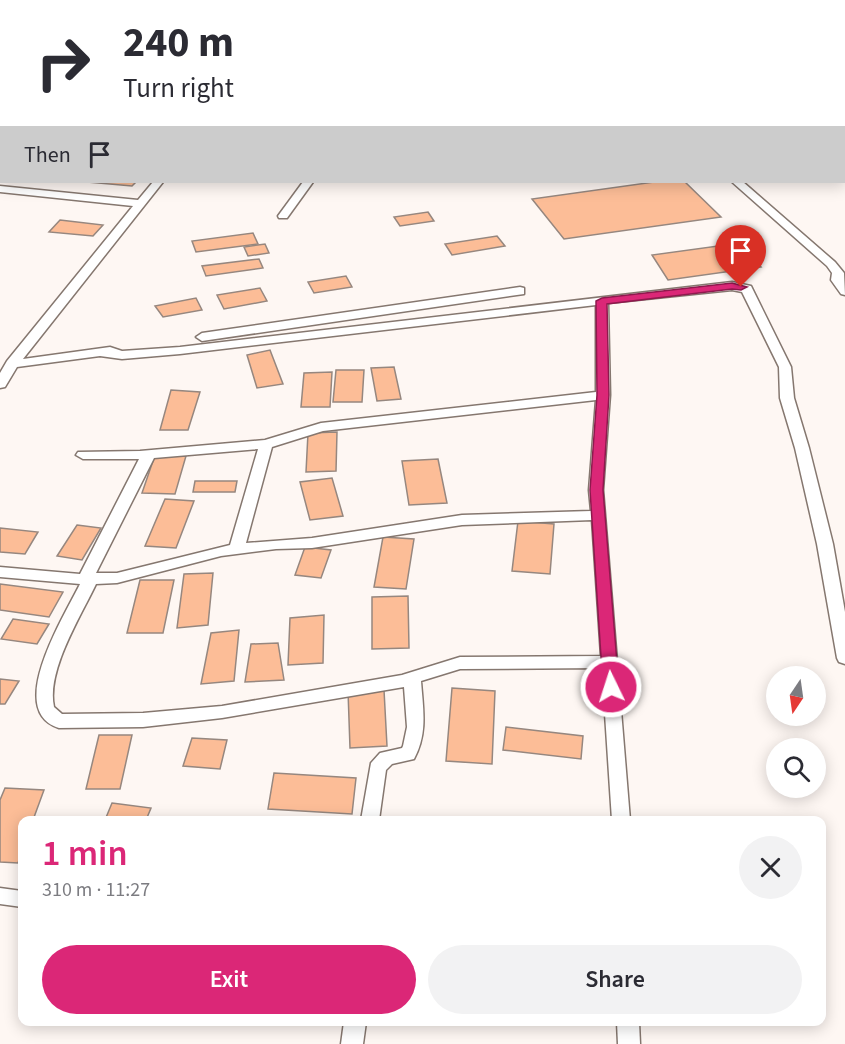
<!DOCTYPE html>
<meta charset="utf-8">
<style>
:root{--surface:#fff;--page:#f2f2f3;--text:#2b2b33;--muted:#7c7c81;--accent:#db2777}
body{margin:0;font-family:"Source Sans 3",sans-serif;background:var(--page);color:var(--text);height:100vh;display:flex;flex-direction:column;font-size:22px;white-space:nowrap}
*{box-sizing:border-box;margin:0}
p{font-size:20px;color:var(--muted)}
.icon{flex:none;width:33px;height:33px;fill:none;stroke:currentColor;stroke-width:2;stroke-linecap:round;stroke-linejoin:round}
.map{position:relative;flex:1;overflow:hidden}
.sheet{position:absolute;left:18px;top:816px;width:808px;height:210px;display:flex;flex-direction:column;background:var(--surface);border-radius:12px;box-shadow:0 3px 15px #0003}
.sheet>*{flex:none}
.banner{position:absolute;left:0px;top:0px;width:846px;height:183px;box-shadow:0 3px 15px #0003;background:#fff;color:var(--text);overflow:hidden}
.needle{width:39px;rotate:193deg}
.buttons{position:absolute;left:766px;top:666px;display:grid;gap:12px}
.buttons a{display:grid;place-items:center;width:60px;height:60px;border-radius:50%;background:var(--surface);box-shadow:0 3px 15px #0003;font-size:30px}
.pin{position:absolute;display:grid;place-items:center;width:51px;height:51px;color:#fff;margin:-62px -26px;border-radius:50% 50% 50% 0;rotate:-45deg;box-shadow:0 0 6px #0007}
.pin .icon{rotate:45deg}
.me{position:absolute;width:66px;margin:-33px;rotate:356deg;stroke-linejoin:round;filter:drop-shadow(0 0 4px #0008)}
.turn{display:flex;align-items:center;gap:21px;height:126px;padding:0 24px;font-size:27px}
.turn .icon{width:78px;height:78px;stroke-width:2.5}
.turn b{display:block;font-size:42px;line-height:51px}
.then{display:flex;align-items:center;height:57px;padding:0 24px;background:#0003;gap:12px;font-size:22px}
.round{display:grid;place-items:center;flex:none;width:63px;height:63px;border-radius:32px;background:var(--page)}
.summary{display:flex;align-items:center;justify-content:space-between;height:102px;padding:0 24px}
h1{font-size:36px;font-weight:600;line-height:45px;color:var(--accent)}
.button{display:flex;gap:12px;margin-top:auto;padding:12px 24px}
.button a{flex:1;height:69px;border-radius:36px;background:var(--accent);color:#fff;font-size:24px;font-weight:600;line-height:69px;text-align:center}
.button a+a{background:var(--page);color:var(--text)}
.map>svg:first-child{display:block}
.building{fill:#fcbd97;stroke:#96877f;stroke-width:1.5}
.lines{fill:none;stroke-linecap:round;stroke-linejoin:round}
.lane-casing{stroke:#85776f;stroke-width:2}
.street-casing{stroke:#85776f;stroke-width:3}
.lane{fill:#fff;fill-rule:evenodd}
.street{fill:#fff;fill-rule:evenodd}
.route{fill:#db2777;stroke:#8e194d;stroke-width:1.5}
</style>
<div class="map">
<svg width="845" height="1044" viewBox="0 0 845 1044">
<rect width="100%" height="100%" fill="#fef7f3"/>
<g class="building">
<polygon points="87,182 136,182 132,186"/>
<polygon points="654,182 685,182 721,217 564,239 532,199"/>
<polygon points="428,212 434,221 400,226 394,217"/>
<polygon points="60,220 103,225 93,236 49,232"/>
<polygon points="253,233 258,244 196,252 192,241"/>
<polygon points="497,236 505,246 452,255 445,244"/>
<polygon points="740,243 761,267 668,280 652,255"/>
<polygon points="265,244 269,253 248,256 244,247"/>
<polygon points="259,259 263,268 206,276 202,266"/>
<polygon points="346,276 352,287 314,293 308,282"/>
<polygon points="260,288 267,301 224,309 217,295"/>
<polygon points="196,298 202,310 163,317 155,306"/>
<polygon points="270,350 283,384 257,388 247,355"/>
<polygon points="394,367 401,399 377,401 371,368"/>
<polygon points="336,370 364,370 362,402 333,402"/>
<polygon points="332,372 330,407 301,407 304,373"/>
<polygon points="171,390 200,392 188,430 160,430"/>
<polygon points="337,432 336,471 306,472 308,433"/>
<polygon points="155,455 186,456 175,494 142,493"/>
<polygon points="438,459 447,503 409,505 402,461"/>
<polygon points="332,478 343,516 310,520 300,482"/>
<polygon points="195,481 237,481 235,492 193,492"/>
<polygon points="165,499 194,501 176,548 145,546"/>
<polygon points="518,521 554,524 550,574 512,571"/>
<polygon points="77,525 101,528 82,560 57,556"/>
<polygon points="0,528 38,532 25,554 0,552"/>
<polygon points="383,537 414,539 406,589 374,587"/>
<polygon points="305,547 331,550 321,578 295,575"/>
<polygon points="213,573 208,625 177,628 184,574"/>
<polygon points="140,580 174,580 163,633 127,633"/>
<polygon points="0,584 63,592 49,617 0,610"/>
<polygon points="408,596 409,648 372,649 372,597"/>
<polygon points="324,615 323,663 288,665 290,618"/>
<polygon points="13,619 49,624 37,644 1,639"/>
<polygon points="239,630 234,681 201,684 211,633"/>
<polygon points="278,643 284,680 245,682 251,644"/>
<polygon points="0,679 19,681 5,704 0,704"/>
<polygon points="452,688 495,691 492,764 446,761"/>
<polygon points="384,690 387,746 350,748 348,691"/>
<polygon points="506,727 583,736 581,759 503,750"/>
<polygon points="99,735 132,735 120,789 86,789"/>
<polygon points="192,738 227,740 220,769 183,766"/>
<polygon points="274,773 356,778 352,814 268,809"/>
<polygon points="5,788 44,790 33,820 22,820 22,850 18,863 0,862 0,800"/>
<polygon points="112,803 151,808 146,820 105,820"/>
</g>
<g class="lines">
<g class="lane-casing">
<polygon id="lane" points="728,0 733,0 735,2 730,2"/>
</g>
<g class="street-casing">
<g id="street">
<polygon points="303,0 311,0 302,2"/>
<polygon points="525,0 534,0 535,2 526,2"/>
<polygon points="665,0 683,0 663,2"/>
<rect x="844" y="29" width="1" height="6"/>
<polygon points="0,86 2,87 2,93 0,92"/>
<rect x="844" y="90" width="1" height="6"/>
<rect x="0" y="125" width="2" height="6"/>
<path d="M153,182H163L23,359L110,347L122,351L180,347L732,282L751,286L791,367L794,398L809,448L833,544L845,612V664L839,662L837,658L817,544L795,448L780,398L779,367L742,292L732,290L608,303L610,395L603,490L630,820H612L602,668L460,669L421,681C423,709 428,733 414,759L392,764L386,770L379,820H361L371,763L380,753L402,748L403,746L407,727L404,687L222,718L143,727L59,728C4,711 65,615 80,584L0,577V567L80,574L139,459H83L76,455L78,452L140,451L265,440L321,423L596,392V305L180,354L122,359L100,356L17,367L5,387L0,388V373L7,361L133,206L0,192V186L138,200ZM596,400L589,490L591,511L462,515L312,538L246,543L272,447L323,431ZM258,449L230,545L117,573H96L154,458ZM592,520L601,656L460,657L402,675L222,706L143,713L62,714L54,707C46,671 81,616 96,584L117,583L221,556L276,549L312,548L462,525Z"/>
<polygon points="303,182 313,182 287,218 279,218 278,216"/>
<polygon points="732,182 743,182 835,262 844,273 845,295 841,294 831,280 832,273 827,266"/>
<polygon points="520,287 524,288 524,294 202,341 196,337 202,333"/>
<polygon points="0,888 22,891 22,907 0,904"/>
<polygon points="344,1022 366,1022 363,1044 341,1044"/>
<polygon points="617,1022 639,1022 640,1044 618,1044"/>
</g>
</g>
<use href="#lane" class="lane"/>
<use href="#street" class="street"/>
</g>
<polygon class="route" points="732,283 747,287 741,290 732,289 607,304 609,395 603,490 619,687 616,691 605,691 603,687 590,490 597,395 596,301 602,298"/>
</svg>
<div class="buttons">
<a><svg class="needle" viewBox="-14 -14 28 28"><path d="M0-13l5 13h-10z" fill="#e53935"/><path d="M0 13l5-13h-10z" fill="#7c7c81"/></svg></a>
<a><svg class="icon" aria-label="search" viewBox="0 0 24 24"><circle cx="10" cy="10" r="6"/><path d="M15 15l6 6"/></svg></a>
</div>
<div class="pin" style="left:741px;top:287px;background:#d93025"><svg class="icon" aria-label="arrive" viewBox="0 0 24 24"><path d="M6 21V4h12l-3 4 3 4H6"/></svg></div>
<svg class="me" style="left:611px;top:687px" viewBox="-20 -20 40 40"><circle r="17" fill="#db2777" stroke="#fff" stroke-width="3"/><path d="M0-11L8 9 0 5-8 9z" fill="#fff"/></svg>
<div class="banner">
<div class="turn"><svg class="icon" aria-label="right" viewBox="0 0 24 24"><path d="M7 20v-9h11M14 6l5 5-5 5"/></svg><div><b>240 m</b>Turn right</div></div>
<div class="then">Then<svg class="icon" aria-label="arrive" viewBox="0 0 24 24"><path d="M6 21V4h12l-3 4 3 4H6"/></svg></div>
</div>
<section class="sheet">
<div class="summary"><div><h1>1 min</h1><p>310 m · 11:27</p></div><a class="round"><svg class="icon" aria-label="close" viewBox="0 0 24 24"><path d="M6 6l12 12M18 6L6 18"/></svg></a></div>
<div class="button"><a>Exit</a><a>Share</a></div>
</section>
</div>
